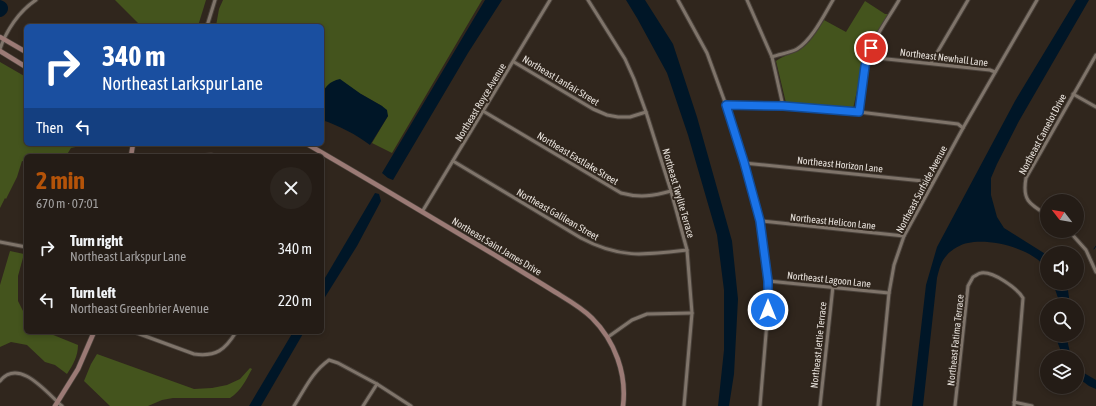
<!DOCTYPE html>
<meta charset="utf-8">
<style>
:root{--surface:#241c16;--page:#2c251f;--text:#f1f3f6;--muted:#a3a1a1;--line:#413a35;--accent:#b45309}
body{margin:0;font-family:"Asap Condensed",sans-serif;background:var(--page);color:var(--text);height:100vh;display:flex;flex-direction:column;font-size:15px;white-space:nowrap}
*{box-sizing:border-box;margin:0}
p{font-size:13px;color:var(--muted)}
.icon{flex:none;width:22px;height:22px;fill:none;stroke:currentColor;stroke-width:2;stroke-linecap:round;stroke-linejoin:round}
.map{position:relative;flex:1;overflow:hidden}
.panel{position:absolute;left:24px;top:154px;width:300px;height:180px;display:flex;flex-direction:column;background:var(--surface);border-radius:6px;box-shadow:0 2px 6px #0003,0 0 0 1px var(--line)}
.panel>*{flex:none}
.hud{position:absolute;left:24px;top:24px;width:300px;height:122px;border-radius:6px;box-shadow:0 2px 6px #0003,0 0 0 1px var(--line);background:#1a4fa0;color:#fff;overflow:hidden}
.needle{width:26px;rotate:301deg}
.buttons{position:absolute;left:1040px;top:194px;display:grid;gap:8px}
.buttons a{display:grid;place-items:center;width:44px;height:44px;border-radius:50%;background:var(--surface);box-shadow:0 2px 6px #0003,0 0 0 1px var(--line);font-size:20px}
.pin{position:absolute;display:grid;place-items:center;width:34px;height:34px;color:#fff;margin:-17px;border:2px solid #fff;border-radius:50%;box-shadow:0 1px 4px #0007}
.me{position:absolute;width:44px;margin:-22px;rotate:0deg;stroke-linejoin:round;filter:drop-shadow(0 0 3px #0008)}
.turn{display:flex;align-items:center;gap:14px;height:84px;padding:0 12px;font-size:18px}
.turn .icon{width:52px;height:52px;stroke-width:2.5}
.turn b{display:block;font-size:28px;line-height:34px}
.then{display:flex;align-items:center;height:38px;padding:0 12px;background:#0003;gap:8px;font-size:15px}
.round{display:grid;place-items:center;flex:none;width:42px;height:42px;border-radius:21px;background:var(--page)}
.headline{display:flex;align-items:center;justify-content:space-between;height:68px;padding:0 12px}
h1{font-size:24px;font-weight:700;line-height:30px;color:var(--accent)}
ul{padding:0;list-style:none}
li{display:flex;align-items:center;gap:12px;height:52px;padding:0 12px}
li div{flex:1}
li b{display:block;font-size:15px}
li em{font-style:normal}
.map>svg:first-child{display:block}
.green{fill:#44541d}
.water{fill:#001627}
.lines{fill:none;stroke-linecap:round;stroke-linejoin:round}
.stream{stroke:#001627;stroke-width:1}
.street-casing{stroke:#49413a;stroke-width:5}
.secondary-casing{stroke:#49413a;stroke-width:6}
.street{stroke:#7f746a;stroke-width:3}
.secondary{stroke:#9b7a75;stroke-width:4.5}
.route-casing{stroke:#114b97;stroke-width:10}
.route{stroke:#1a73e8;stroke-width:7}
.labels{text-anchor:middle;stroke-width:4;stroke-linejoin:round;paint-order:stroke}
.street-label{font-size:10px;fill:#e7e1db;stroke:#30261d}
</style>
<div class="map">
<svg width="1096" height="406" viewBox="0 0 1096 406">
<rect width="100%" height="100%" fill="#30261d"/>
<g class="green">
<polygon points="115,0 206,0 198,26 141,26"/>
<polygon points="223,0 482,0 392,153 372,143 388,116 382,106 361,94 325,88 322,93 322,26 216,26 219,9"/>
<path d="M865,1L885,14H888L865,54L853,109L786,103L776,61C783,56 790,54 798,51C809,45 818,30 824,20L846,32Z"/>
<polygon points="0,62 26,77 26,144 126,144 126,145 85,145 71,148 66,156 26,156 26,162 22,161 17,177 6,199 5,198 0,208"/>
<path d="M10,251L24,254L18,276V301L26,317V332H46L78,345C78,356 73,365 67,374L55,365L45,362L27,345L11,342L0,347V285Z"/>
<path d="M97,354L194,389L212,388L227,385L240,379L250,368L252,369C246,380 241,391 230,398H173L162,400L148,406H110L84,381L91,364Z"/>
</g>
<g class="water">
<path d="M0,0C10,2 11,13 1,17H0Z"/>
<polygon points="485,0 502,0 468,53 393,180 388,178 382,173"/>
<polygon points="626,0 645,0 673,44 697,117 732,241 738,299 734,374 729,406 718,406 724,350 724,290 717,235 688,135 667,73 637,18"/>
<path d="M1076,0H1089L1019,121L997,164L991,178V195L997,217L1004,228L1047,255V270C1035,249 991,238 968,243C961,244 951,250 947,255C941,261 939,270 937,278L923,406H912L926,285L937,247L1015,101Z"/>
<path d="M340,79L361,94L382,106L387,110L388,116L370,145C355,134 340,126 322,120C322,102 318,84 340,79Z"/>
<polygon points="375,193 379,194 381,201 357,246 322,302 322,283"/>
<polygon points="1053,283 1067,283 1070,305 1058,305 1058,298"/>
<polygon points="293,332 304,332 261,406 249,406"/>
<polygon points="1056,335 1066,335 1071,357 1063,357 1056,338"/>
<polygon points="1077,369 1096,380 1096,389 1089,386 1077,377"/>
</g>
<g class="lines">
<polyline class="stream" points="1094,249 1096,246"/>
<g class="street-casing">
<g id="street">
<polyline points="588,0 625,59 634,79 646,112 671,191 687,250 692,313 684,406"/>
<polyline points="678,0 707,53 726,105 744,163 761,221 768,281 768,310 760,406"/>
<polyline points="747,0 772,57 783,106"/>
<polyline points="207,26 215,0"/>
<path d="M0,49C6,31 19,11 36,0"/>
<path d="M772,57C780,54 790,53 797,49C812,40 824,15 833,0"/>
<polyline points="868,57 990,70 995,72"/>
<polyline points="514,62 593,109 607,115 618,117 630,117 646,112"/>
<polyline points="931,63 968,0"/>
<polyline points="1073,94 1096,107"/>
<polyline points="726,105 783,106 859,112 958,124 963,128"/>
<path d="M483,111L621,193C639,198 654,196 671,191"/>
<path d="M859,112C861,97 862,81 865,66C870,42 887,21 899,0"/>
<polyline points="199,156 211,155 216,156"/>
<path d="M453,161L581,238C620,259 645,255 687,250"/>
<polyline points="744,163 933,182"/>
<polyline points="422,212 550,0"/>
<path d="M1047,215C1029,204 1022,200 1026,178L1096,55"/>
<polyline points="761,221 904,236"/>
<polyline points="1069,231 1086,250 1096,272"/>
<polyline points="0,242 26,247"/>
<polyline points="768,281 889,293"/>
<path d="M134,332L194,354C216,357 225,350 236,332"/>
<polyline points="608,337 632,320 647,314 692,313"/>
<path d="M0,381C19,357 47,393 62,406"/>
<polyline points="1014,402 1032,406"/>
<path d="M294,406C305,389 312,372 329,360L338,363L377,384L411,406"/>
<polyline points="363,406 377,384"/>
<polyline points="820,406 833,286"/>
<polyline points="878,406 889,293 894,265 904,236 963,128 1037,0"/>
<path d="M955,406L968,286L973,277C975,276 979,273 981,273C993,271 1017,288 1023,298L1014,406"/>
</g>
</g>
<g class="secondary-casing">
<g id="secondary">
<polyline points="0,37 26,52"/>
<polyline points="0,51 26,67"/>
<path d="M307,144C371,181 434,219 498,257C517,269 536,280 555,292C568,300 581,307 592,318C615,341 627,374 623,406"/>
<polyline points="131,156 133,144"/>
<polyline points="55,406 78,369 94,332"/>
</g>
</g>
<use href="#street" class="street"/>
<use href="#secondary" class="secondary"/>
</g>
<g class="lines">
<g class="route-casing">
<polyline id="route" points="768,310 768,281 760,221 744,162 726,105 783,106 859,112 865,66 871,48"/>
</g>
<use href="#route" class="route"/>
</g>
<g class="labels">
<g class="street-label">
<text transform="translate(944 57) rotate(7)" y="4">Northeast Newhall Lane</text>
<text transform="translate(561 80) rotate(31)" y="4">Northeast Lanfair Street</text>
<text transform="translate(480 102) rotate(-59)" y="4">Northeast Royce Avenue</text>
<text transform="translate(1042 134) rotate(-62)" y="4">Northeast Camelot Drive</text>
<text transform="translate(578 158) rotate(31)" y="4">Northeast Eastlake Street</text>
<text transform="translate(840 164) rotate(6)" y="4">Northeast Horizon Lane</text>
<text transform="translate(921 189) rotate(-62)" y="4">Northeast Surfside Avenue</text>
<text transform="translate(679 193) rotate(74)" y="4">Northeast Twylite Terrace</text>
<text transform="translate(558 214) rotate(30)" y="4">Northeast Galilean Street</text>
<text transform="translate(833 221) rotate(6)" y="4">Northeast Helicon Lane</text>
<text transform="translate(497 246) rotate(31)" y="4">Northeast Saint James Drive</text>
<text transform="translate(829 279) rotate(6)" y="4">Northeast Lagoon Lane</text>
<text transform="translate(955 340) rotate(-84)" y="4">Northeast Fatima Terrace</text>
<text transform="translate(818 345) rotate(-84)" y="4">Northeast Jettie Terrace</text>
</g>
</g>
</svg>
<div class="buttons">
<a><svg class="needle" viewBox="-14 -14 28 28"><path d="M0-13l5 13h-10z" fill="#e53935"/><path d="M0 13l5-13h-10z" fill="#a3a1a1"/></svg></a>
<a><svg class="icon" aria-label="sound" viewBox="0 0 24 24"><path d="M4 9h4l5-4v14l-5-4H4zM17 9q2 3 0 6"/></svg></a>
<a><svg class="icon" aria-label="search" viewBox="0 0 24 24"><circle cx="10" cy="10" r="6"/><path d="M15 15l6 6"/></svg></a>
<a><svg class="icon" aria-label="layers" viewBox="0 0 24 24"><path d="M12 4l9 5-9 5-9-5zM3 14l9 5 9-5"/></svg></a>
</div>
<div class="pin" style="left:871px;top:48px;background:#d93025"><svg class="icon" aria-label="arrive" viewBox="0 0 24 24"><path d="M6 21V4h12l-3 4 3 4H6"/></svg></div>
<svg class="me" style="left:768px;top:310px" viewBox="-20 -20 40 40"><circle r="17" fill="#1a73e8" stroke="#fff" stroke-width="3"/><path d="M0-11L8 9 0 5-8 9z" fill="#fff"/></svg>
<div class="hud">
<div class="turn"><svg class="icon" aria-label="right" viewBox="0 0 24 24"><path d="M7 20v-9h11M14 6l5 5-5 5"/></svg><div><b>340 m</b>Northeast Larkspur Lane</div></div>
<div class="then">Then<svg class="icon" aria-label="left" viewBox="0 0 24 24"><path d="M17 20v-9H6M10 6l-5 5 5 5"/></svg></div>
</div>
<section class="panel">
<div class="headline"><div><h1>2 min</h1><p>670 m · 07:01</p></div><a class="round"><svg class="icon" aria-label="close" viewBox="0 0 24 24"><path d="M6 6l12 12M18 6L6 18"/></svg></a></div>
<ul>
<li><svg class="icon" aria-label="right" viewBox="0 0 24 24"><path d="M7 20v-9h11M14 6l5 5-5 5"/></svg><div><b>Turn right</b><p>Northeast Larkspur Lane</p></div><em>340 m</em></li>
<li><svg class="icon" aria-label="left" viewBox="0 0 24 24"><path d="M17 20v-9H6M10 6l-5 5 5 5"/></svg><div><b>Turn left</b><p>Northeast Greenbrier Avenue</p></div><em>220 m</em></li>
</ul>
</section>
</div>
